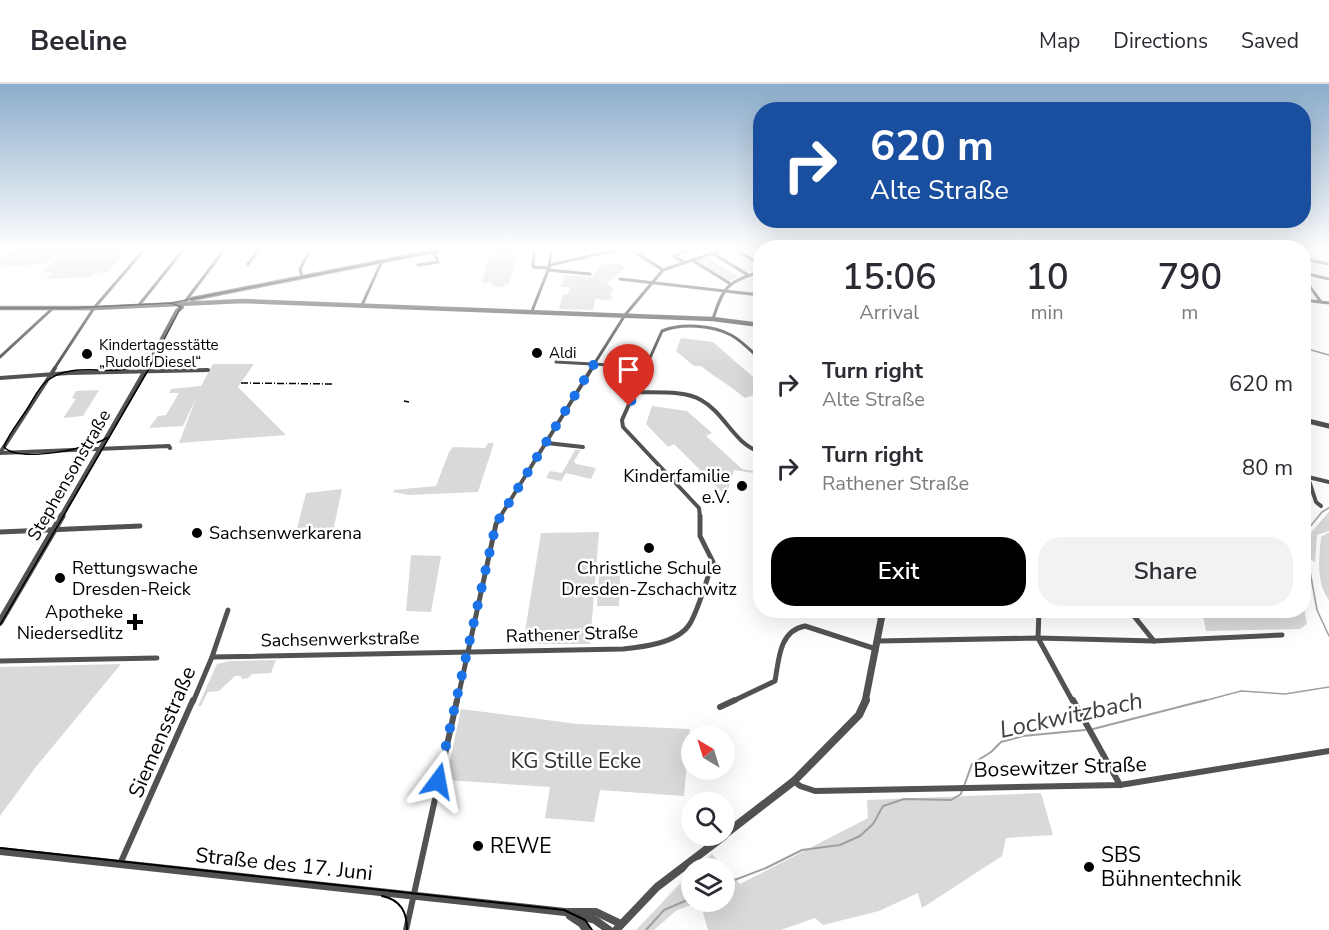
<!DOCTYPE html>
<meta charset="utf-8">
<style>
:root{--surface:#fff;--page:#f2f2f3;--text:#2b2b33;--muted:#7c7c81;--line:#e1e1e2;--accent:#000}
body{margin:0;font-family:"Nunito Sans",sans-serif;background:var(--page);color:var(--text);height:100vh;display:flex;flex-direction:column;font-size:22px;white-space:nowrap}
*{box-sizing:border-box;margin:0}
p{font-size:20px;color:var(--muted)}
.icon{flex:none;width:33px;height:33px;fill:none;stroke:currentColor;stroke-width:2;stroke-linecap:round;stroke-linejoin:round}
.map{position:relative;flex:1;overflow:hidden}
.sheet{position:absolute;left:753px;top:156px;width:558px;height:378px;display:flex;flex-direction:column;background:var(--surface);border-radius:24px;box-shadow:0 6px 24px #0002}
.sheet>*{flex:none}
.top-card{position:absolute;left:753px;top:18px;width:558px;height:126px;border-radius:24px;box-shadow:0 6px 24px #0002;background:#1a4fa0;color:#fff;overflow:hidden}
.needle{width:39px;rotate:322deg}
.buttons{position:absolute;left:681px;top:642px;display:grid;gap:12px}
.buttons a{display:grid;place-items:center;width:54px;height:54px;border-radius:50%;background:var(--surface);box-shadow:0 6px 24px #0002;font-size:30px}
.pin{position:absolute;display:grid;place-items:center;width:51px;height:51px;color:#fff;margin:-62px -26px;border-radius:50% 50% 50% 0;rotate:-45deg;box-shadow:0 0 6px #0007}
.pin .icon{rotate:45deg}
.me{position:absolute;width:66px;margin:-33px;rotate:13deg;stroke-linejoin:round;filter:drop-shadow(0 0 4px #0008)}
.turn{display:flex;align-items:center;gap:21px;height:126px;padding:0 18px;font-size:27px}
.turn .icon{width:78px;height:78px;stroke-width:2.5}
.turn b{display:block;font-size:42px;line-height:51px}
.eta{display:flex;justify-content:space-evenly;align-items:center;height:102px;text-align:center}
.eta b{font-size:36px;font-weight:600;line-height:42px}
.button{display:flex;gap:12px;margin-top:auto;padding:12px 18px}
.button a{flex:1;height:69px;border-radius:24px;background:var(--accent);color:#fff;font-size:24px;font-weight:600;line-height:69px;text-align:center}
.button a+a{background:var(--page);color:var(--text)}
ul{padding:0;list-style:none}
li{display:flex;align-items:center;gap:18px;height:84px;padding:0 18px}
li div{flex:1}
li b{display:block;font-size:22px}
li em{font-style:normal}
header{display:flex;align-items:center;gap:36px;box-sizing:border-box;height:84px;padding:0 30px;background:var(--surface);border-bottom:2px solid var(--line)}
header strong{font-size:28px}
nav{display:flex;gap:33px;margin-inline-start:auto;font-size:21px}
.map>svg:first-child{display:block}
.green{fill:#d9d9d9}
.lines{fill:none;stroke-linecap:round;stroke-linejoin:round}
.stream-far1{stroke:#a0a0a0;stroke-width:1.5}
.stream{stroke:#a0a0a0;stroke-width:2}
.minor-far3{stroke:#525252;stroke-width:3}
.minor-far2{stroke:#525252;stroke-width:4}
.minor-far1{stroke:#525252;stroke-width:5}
.minor{stroke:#525252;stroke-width:6}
.tertiary-far3{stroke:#525252;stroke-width:4.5}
.tertiary-far2{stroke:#525252;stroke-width:5}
.tertiary-far1{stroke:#525252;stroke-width:7}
.tertiary{stroke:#525252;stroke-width:8}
.tram-far1{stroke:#000;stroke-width:1.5}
.tram{stroke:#000;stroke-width:2}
.rail{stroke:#000;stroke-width:1.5;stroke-dasharray:7 2 1 2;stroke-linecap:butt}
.route{stroke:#1a73e8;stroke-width:10;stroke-dasharray:0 18}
.poi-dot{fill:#000;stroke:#fff;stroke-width:2}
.labels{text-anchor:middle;stroke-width:5;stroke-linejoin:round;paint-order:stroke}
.far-poi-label{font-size:15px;fill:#000;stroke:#fff;text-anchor:start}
.street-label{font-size:18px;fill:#000;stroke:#fff}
.poi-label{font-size:18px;fill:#000;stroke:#fff;text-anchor:end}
.near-street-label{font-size:21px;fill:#000;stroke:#fff}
.near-park-label{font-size:21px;fill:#303030;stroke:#fff}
.near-poi-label{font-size:21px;fill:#000;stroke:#fff;text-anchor:start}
.near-water-label{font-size:24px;font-style:italic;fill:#414141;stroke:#fff}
</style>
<header>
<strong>Beeline</strong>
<nav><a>Map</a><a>Directions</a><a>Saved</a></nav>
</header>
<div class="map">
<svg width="1329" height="846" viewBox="0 0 1329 846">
<rect width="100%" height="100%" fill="#fff"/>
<g class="green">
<polygon points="12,166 62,166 47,180 0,183 0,176"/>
<polygon points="65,166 116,166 119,167 117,171 128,167 108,188 94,189 90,193 46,195 52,188 41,189"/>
<polygon points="517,169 509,200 505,200 504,203 491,202 492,199 482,199 489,170"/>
<polygon points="713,171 716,173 711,176 739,193 728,198 696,177"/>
<polygon points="618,178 625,184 606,200 611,202 613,207 609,211 613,212 610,216 595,215 593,226 559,225 563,210 568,210 570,203 560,203 565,191 593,193 599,184 598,182"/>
<path d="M681,254L713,258L760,299V309L745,314C731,302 716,294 701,282H694L676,267Z"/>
<polygon points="213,280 254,280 238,303 286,351 179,359 197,312 183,342 149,344 158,332 166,331 179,309 169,309 171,305 201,302"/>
<polygon points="99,306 83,332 63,334 76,315 72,314 76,307"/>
<polygon points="652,322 687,327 712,349 706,352 742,385 760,388 760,390 734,386 726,412 674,360 668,363 646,340"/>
<polygon points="488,359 494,359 478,408 409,411 393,408 394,406 436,402 449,368 453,363 485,364"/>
<polygon points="575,366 581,366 574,377 576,380 596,384 591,395 566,389 561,397 546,394 550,387 562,389"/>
<polygon points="342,405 332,452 294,457 306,409"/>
<polygon points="1329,428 1329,447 1317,451 1315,478 1311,476 1307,453"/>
<polygon points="599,448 590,560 523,560 541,449"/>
<path d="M1327,449H1329V516C1316,498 1319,475 1321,453Z"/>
<polygon points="411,471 441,472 431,528 406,527"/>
<polygon points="599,492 620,492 619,522 597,522"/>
<polygon points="1304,524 1307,540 1300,545 1206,547 1202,527 1304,526"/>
<polygon points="276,576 271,589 252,590 248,594 242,595 241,592 235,592 219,607 208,608 201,622 198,622 217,580 230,577"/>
<polygon points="121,580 35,684 0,732 0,583"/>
<polygon points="461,625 578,640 690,645 684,712 600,706 594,738 545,734 550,703 446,696"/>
<polygon points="1041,709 1053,751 1006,754 1002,772 922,824 918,809 879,827 823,841 815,834 781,846 708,846 700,818 677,826 654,846 636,846 691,788 692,818 724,818 724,784 696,784 712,770 740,800 868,734 867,716"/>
</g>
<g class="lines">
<g class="stream-far1">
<polyline points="1304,264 1329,271"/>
<polyline points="1304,450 1322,428 1329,424"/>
<polyline points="1304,454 1317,526 1329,552"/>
<polyline points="1200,618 1241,607 1285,610 1329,603"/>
</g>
<g class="stream">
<polyline points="1093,645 1206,616"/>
<polyline points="964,702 972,680 991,668 1001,658 1023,652 1085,646"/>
<polyline points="724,800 766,784 802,766 840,761 860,752 873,740 883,722 904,715 951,716 961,710 962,706"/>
<polyline points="646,846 664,826 692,814"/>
</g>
<g class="minor-far3">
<polyline points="534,166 533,183 549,184"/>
<polyline points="632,166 663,186"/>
<polyline points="736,166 760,180"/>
<polyline points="712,169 748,191"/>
<polyline points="1304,175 1329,180"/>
<polyline points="692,176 729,199"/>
<polyline points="1304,177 1306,197 1321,218"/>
<polyline points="685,179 674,172 687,166"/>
<polyline points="248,180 259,166"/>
<polyline points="418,181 438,178 433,167"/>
<polyline points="550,181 616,166"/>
<polyline points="548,186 590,190"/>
<polyline points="1304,189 1329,195"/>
<polyline points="302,193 300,185 310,166"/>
<polyline points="620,195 760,211"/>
<polyline points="1304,216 1329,219"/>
<polyline points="184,219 224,166"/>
<polyline points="139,221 183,166"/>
<polyline points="362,221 382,177"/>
<polyline points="532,227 549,184 551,166"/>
<path d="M713,235C723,203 728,197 760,188"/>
<polyline points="0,273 53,224"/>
<polyline points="556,278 646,283"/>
<polyline points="54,285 94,224 143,167"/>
<polyline points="591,285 625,231 663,186 722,166"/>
<path d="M645,285L662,247C681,239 712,241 731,251C742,257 751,267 760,275"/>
</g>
<g class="minor-far2">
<polyline points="645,284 622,336 623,343 699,424 700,433"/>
<polyline points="0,294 69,289 208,286"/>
<path d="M636,308C655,309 684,306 701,316C725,329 733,359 760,368"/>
<polyline points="547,359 583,363"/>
<polyline points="0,369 55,284"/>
<polyline points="0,369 169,362 170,364"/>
<polyline points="1304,381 1316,418 1321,422"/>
<polyline points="1308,393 1329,398"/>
<polyline points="500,433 592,284"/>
</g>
<g class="minor-far1">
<polyline points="0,448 140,442"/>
<polyline points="1039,526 1038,554 1073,618"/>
<polyline points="1129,526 1154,557"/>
<polyline points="878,557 1038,554 1154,557 1282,551"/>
<path d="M212,573L623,565C643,563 677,559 689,541C698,528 707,494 713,478L700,452V432"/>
<polyline points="0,577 157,574"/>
<polyline points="193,618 212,573 228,526"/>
<polyline points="457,618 496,440 501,432"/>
<path d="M731,618L775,597C779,575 779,547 805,542L876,565"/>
</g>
<g class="minor">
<polyline points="1073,616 1120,701"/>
<polyline points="720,623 735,616"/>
<polyline points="794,697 800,702 815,707 1120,701 1329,667"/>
<polyline points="120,780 193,616"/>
<polyline points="406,846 457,616"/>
</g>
<g class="tertiary-far3">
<polyline points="192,215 439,166"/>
<polyline points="0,224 94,224 243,217 713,235 760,241"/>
<polyline points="146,285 177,227 182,223"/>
</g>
<g class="tertiary-far2">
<polyline points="1304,336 1329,342"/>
<polyline points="61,433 147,284"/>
</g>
<g class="tertiary-far1">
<polyline points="0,538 62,432"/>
<polyline points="865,618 883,526"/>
</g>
<g class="tertiary">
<polyline points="724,751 794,697 859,631 866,616"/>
<polyline points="0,767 565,828 595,836 609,846"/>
<polyline points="568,828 596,828 621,840"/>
<polyline points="570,832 582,840 586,846"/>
<polyline points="616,846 657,803 724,752"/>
</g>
<g class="tram-far1">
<polyline points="171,219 441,166"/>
<polyline points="0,224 72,224 171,219 181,223 147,288 0,541"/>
<path d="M107,354C89,365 19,379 4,363C9,349 18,339 26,327C33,317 37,304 48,296C78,274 120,298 151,276"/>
</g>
<g class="tram">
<polyline points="0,764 564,826 585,836 592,846"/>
<path d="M382,812C401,816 407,828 407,846"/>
</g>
<g class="rail">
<polyline points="241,299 334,300"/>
<polyline points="404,317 409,318"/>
</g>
</g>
<linearGradient id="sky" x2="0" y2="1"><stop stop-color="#8baccb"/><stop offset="0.58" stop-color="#fff"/><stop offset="1" stop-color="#fff" stop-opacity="0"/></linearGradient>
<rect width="1329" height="284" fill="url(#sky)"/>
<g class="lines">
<polyline class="route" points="438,697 496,440 594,280 646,283 629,322"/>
</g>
<g class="poi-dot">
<circle cx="537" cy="269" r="6"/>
<circle cx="87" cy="270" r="6"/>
<circle cx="742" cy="402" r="6"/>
<circle cx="197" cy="449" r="6"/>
<circle cx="649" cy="464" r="6"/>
<circle cx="60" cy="494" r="6"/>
<path d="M132 529h6v6h6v6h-6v6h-6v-6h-6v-6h6z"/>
<circle cx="478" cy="762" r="6"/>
<circle cx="1089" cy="783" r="6"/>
</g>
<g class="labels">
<g class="far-poi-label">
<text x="99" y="266">Kindertagesstätte<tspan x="99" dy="17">„Rudolf Diesel“</tspan></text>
<text x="549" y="274">Aldi</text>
</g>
<g class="street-label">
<text transform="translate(69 391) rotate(-60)" y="6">Stephensonstraße</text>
<text transform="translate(572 550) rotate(-2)" y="6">Rathener Straße</text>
<text transform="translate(340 555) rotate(-1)" y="6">Sachsenwerkstraße</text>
</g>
<g class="poi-label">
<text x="730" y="398">Kinderfamilie<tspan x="730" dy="21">e.V.</tspan></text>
<text x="209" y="455" text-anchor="start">Sachsenwerkarena</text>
<text x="72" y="490" text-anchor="start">Rettungswache<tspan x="72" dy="21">Dresden-Reick</tspan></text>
<text x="649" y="490" text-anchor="middle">Christliche Schule<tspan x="649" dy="21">Dresden-Zschachwitz</tspan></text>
<text x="123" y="534">Apotheke<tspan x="123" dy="21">Niedersedlitz</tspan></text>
</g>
<g class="near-street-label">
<text transform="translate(162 648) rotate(-67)" y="7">Siemensstraße</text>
<text transform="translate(1060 683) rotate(-2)" y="7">Bosewitzer Straße</text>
<text transform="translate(284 780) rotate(6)" y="7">Straße des 17. Juni</text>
</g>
<g class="near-park-label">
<text x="576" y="684">KG Stille Ecke</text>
</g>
<g class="near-poi-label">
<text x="490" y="769">REWE</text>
<text x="1101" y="778">SBS<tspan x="1101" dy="24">Bühnentechnik</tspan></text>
</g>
<g class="near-water-label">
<text transform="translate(1071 631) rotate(-12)" y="8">Lockwitzbach</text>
</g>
</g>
</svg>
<div class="buttons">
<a><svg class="needle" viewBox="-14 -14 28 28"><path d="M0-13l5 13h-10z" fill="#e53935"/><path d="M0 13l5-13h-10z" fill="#7c7c81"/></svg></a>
<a><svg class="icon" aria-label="search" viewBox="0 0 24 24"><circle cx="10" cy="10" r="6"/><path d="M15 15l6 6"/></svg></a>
<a><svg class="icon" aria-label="layers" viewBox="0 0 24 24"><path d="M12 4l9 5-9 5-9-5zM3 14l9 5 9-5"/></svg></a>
</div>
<div class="pin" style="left:629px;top:322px;background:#d93025"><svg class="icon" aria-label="arrive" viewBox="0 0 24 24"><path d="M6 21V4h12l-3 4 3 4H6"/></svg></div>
<svg class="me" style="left:438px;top:697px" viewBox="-20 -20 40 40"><path d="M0-17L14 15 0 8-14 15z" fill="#1a73e8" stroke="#fff" stroke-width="4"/></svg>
<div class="top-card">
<div class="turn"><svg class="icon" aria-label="right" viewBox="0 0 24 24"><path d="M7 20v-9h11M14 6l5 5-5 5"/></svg><div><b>620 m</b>Alte Straße</div></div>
</div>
<section class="sheet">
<div class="eta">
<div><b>15:06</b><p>Arrival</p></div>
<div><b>10</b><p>min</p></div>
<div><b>790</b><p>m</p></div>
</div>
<ul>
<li><svg class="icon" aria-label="right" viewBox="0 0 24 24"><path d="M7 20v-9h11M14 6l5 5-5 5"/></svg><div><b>Turn right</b><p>Alte Straße</p></div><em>620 m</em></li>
<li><svg class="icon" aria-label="right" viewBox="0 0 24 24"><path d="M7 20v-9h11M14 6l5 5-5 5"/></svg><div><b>Turn right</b><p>Rathener Straße</p></div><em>80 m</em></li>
</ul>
<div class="button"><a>Exit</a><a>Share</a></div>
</section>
</div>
